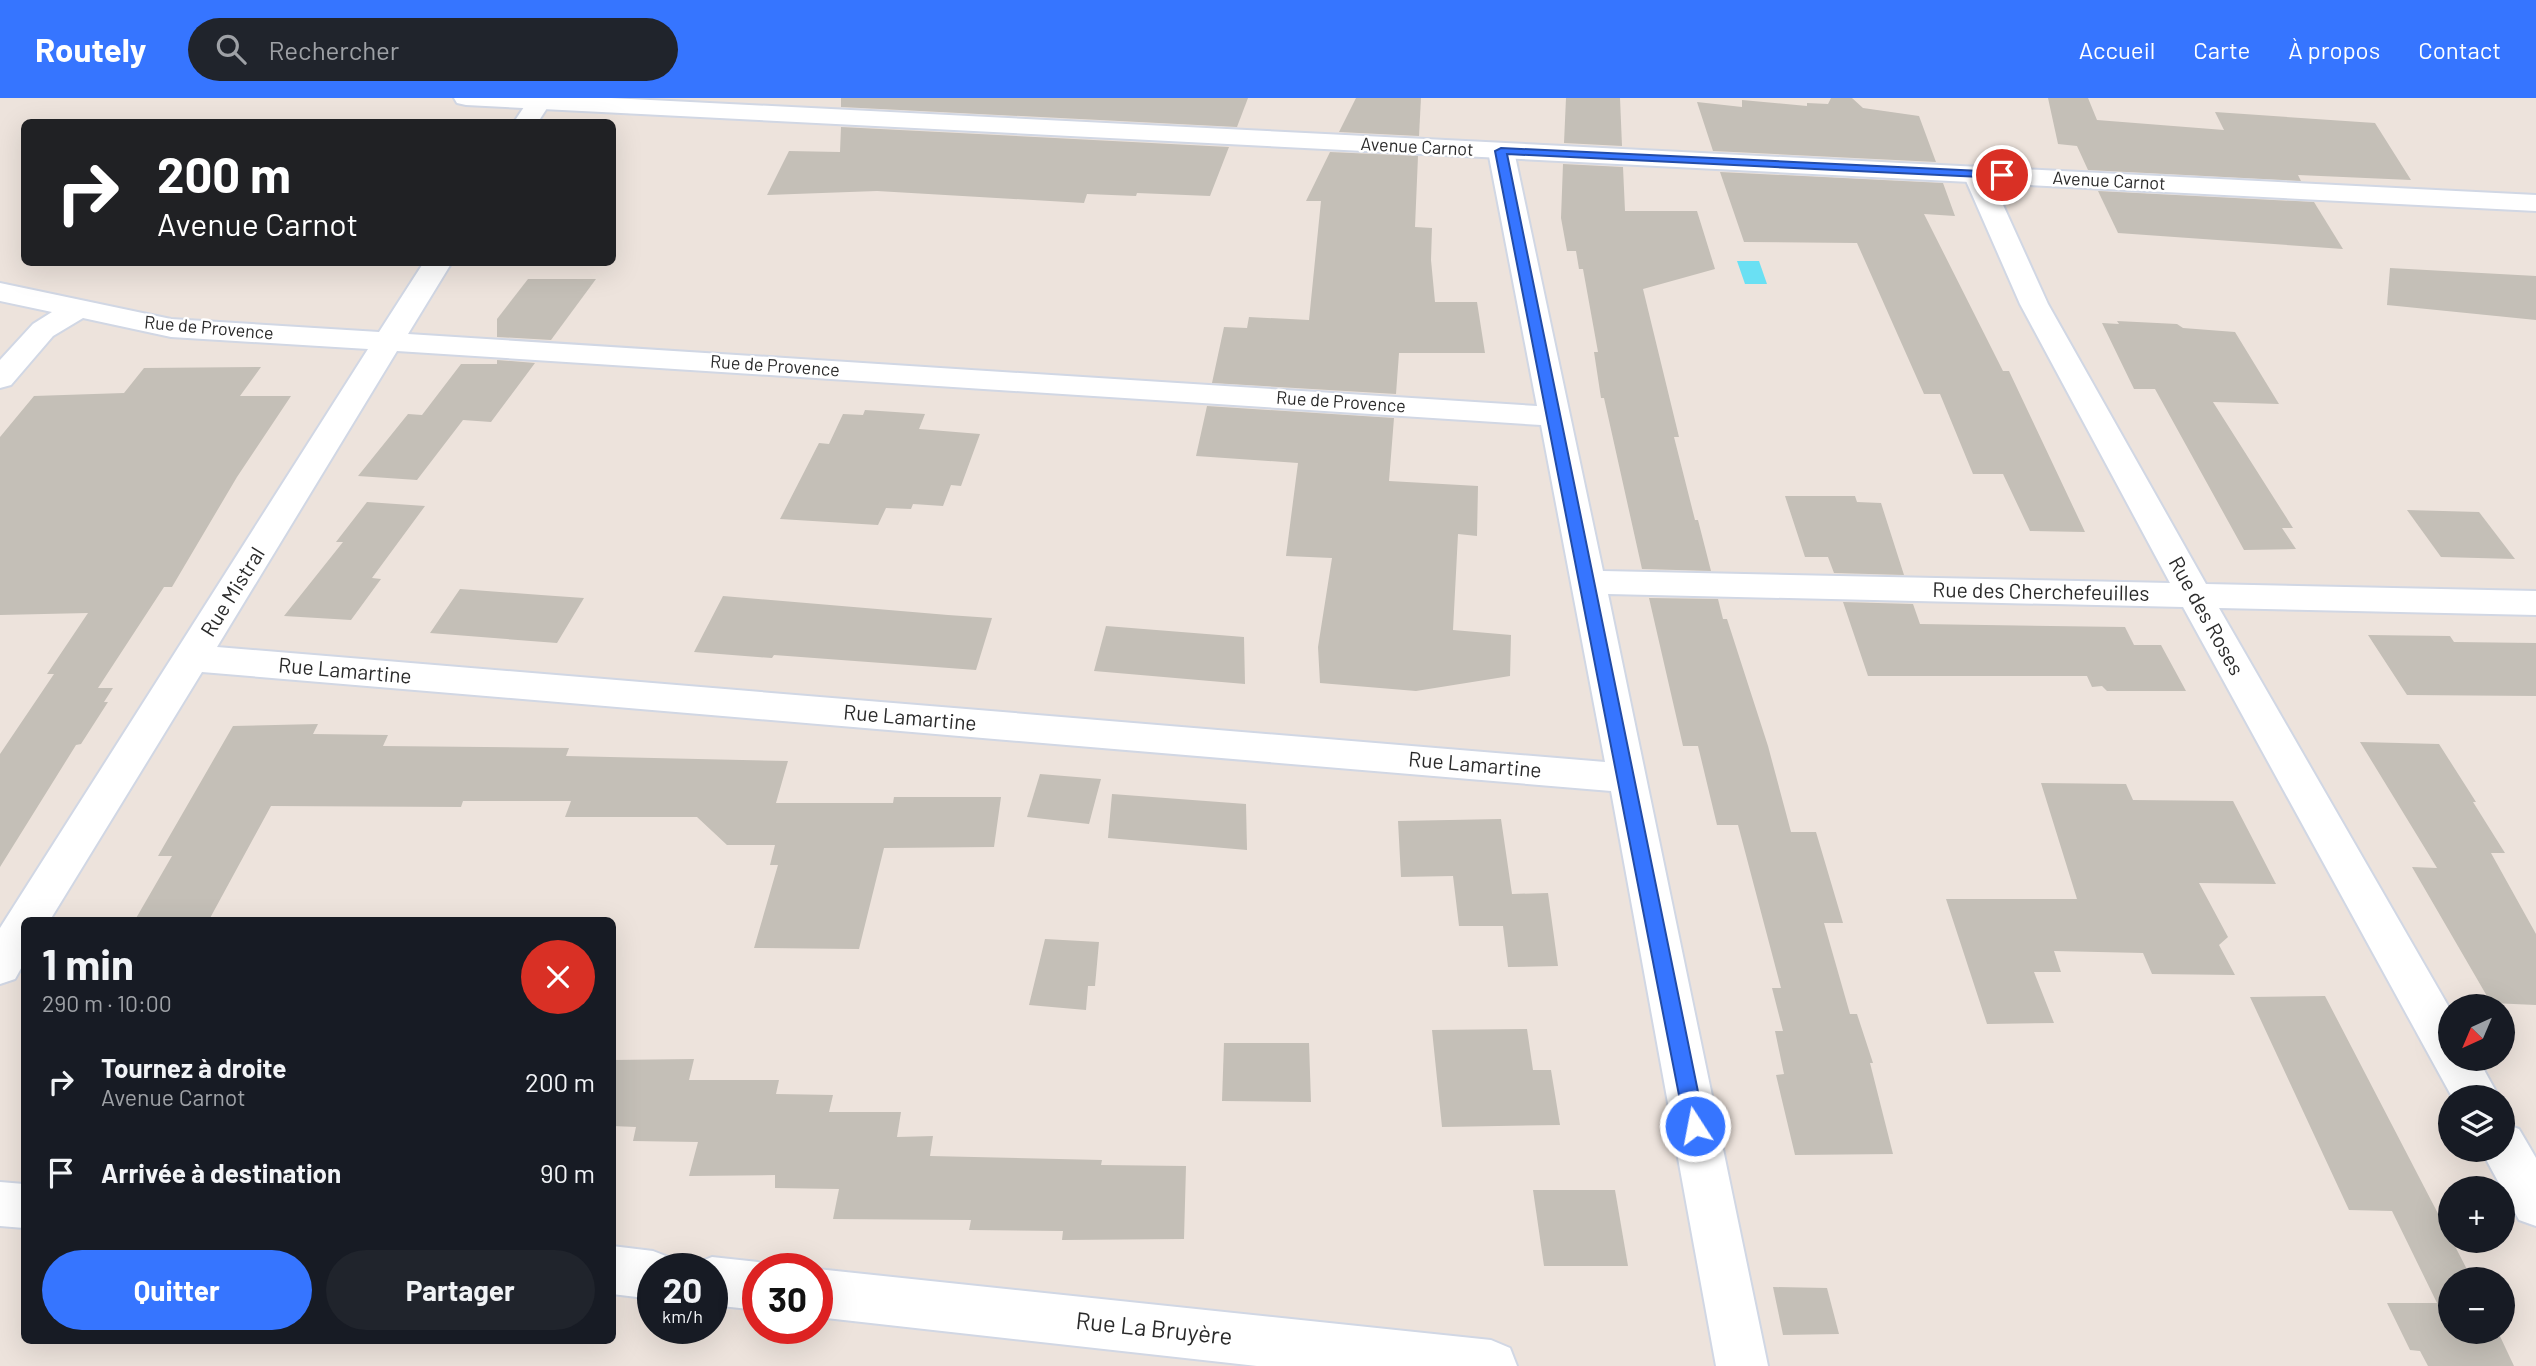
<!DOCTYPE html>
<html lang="fr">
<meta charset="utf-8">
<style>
:root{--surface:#171b24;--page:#20242c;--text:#f1f3f6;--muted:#9ea1a6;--accent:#3675ff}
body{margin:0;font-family:Barlow,sans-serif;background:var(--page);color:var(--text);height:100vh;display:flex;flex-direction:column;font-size:26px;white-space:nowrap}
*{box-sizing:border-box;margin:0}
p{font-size:23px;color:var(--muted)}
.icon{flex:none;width:38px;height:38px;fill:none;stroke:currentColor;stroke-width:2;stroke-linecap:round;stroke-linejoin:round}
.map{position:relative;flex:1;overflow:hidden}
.details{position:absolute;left:21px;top:819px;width:595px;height:427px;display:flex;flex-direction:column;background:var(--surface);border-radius:10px;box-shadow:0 7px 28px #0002}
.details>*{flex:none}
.top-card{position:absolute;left:21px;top:21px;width:595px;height:147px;border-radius:10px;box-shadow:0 7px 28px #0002;background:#202124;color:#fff;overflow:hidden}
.needle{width:46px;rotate:224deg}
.fabs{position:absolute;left:2438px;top:896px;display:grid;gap:14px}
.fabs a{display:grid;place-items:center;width:77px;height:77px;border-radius:50%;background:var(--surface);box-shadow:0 7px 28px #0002;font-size:35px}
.speed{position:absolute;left:637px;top:1155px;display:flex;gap:14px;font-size:35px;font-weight:700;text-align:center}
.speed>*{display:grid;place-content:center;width:91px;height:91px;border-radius:50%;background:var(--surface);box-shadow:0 7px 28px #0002;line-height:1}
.speed small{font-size:18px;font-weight:400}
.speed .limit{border:10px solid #d22;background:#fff;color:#111}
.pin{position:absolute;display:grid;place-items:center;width:60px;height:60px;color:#fff;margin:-30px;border:4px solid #fff;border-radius:50%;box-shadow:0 2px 7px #0007}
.me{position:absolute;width:77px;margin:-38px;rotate:349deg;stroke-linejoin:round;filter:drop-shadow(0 0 5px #0008)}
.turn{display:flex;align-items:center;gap:24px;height:147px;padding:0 21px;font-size:32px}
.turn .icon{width:91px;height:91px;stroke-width:2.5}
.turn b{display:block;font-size:49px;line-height:60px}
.round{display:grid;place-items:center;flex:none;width:74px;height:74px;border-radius:37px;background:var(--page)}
.head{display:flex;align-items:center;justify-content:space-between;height:119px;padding:0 21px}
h1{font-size:42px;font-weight:700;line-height:52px}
.primary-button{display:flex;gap:14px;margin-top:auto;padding:14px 21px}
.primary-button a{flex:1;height:80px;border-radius:42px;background:var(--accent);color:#fff;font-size:28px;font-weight:700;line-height:80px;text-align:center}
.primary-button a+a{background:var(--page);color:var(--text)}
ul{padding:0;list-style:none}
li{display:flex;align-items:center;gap:21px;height:91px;padding:0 21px}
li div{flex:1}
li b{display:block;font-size:26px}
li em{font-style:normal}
header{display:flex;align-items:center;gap:42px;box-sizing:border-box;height:98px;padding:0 35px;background:var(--accent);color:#fff}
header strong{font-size:33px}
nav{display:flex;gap:38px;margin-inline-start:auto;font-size:24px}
.search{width:490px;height:63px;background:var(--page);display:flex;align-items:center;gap:18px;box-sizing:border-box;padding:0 24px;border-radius:38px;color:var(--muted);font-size:26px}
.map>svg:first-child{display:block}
.water{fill:#6ae0f3}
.building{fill:#c4bfb7}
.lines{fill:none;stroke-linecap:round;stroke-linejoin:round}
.street-casing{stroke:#d1d7e4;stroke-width:4}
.secondary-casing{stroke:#d1d7e4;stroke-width:4}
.street{fill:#fff;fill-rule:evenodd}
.secondary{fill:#fff;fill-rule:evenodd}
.route{fill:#3675ff;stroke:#234ca6;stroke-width:2}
.labels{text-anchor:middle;stroke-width:5;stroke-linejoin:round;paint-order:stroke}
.far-street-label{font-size:18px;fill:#2a2a2a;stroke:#fff}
.street-label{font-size:21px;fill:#2a2a2a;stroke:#fff}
.near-street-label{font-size:24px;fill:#2a2a2a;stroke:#fff}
</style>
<header>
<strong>Routely</strong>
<div class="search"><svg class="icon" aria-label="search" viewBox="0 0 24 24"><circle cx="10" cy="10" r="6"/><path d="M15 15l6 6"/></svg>Rechercher</div>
<nav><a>Accueil</a><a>Carte</a><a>À propos</a><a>Contact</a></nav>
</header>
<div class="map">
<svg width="2536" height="1268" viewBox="0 0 2536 1268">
<rect width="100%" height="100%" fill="#ede3dc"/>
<polygon class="water" points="1737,163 1759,163 1767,186 1745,186"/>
<g class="building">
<polygon points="841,0 1248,0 1237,29 841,9"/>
<polygon points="1356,0 1421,0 1419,38 1339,34"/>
<polygon points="1566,0 1620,0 1622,48 1564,45"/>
<polygon points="1831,0 1852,0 1863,10 1919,18 1936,64 1713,53 1697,4 1742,9 1742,2 1807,8 1807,5 1828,6"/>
<polygon points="2048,0 2088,0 2097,22 2224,32 2215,14 2375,25 2411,82 2298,77 2301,83 2088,72 2077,48 2058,46"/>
<polygon points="841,29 1229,49 1210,98 1137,95 1136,98 1087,96 1084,105 877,93 767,97 789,53 840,54"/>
<polygon points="1330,54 1418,58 1415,129 1432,130 1431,162 1435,204 1477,204 1485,255 1399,255 1396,296 1212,285 1224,229 1247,230 1249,219 1309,222 1321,103 1306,103"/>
<polygon points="1563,66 1623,69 1625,113 1697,113 1715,171 1643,191 1679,339 1674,339 1695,422 1698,422 1711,473 1642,471 1604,300 1601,300 1594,254 1598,254 1583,171 1579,171 1576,153 1567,153 1561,120"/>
<polygon points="1720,74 1943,85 1955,118 1924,116 2003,273 2009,273 2085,434 2030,433 2003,376 1973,376 1940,296 1924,296 1857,145 1744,144"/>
<polygon points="2098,93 2314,104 2343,151 2118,135"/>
<polygon points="2390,170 2536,178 2536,222 2387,207"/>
<polygon points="528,181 596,181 551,242 497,239 497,221"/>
<polygon points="2117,223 2177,226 2183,230 2235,234 2279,306 2213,304 2293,430 2282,430 2296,451 2244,452 2155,291 2134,291 2102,225 2119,226"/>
<polygon points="497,262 535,265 491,324 463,322 417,382 358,378 408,316 422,317 461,266 497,266"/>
<polygon points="261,269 240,298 291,298 237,379 172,489 164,489 98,590 113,590 104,604 108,604 81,646 76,647 0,769 0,656 54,576 47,576 88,515 0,517 0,339 34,298 124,295 144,270"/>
<polygon points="1207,308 1394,320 1389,383 1478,388 1477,438 1458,436 1453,532 1511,537 1510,578 1416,593 1320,585 1318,549 1332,460 1286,458 1298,365 1196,358"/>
<polygon points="865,312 925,316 919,331 980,336 961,388 951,387 943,408 913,406 911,411 886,410 878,427 780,421 819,345 829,346 843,316 863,317"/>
<polygon points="1785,398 1855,398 1857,404 1881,405 1904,477 1834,475 1828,459 1805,459"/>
<polygon points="367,404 425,408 372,480 381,481 351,522 284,518 343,444 336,444"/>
<polygon points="2407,412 2479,414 2515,461 2441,459"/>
<polygon points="460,491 541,497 584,500 557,545 430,535"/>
<polygon points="723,498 948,517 992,520 976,572 774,557 772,560 694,554"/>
<polygon points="1649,500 1718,501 1723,521 1727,521 1768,648 1791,734 1816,734 1843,825 1824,825 1850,916 1857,916 1873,965 1870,965 1893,1056 1795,1057 1776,977 1784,976 1775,933 1783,933 1772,890 1781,890 1738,727 1717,727 1698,648 1683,648"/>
<polygon points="1843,504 1913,506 1920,526 2125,529 2134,547 2161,547 2186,593 2107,593 2102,588 2092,589 2087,578 1868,578"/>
<polygon points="1106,528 1244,539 1245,586 1094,573"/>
<polygon points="2368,537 2450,538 2454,544 2536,545 2536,598 2407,597"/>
<polygon points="318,626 313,636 388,637 383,648 569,650 566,658 788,663 776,705 893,705 894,699 1001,699 994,749 884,750 859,851 754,850 778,767 770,767 775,747 727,747 697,719 565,719 571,703 463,703 461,709 271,708 209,822 135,822 172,758 158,758 233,628"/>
<polygon points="2360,644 2439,646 2476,704 2473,704 2505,755 2491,755 2536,836 2536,907 2491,905 2412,769 2437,770"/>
<polygon points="1040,676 1101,681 1089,726 1027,719"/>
<polygon points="2041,685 2126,686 2133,702 2233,703 2276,786 2199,785 2228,839 2219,847 2235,877 2152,876 2143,855 2054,853 2061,874 2034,874 2054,925 1987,926 1946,801 2077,801"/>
<polygon points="1112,696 1246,706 1247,752 1108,740"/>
<polygon points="1501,721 1512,796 1548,795 1558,868 1508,869 1503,828 1459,828 1453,778 1401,779 1398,723"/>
<polygon points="1045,841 1099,844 1095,888 1088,888 1086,912 1029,907"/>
<polygon points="2325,898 2472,1181 2450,1181 2450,1234 2498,1234 2514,1268 2428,1268 2420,1253 2410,1252 2387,1205 2437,1205 2392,1113 2349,1112 2250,899"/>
<polygon points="1527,931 1533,972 1551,972 1560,1027 1442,1029 1432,932"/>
<polygon points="1224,945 1309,945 1311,1004 1222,1003"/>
<polygon points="694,961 689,982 779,982 776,996 833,997 829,1014 901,1014 897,1039 933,1038 930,1058 1102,1062 1101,1067 1186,1068 1184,1141 1062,1142 1063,1133 969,1132 971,1122 833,1121 839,1091 775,1090 775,1077 689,1078 698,1044 633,1043 636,1029 612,1028 612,962"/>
<polygon points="1533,1092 1615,1092 1628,1168 1544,1168"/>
<polygon points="1773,1189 1827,1190 1839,1236 1783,1237"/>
</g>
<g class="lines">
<g class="street-casing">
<g id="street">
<polygon points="530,0 548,0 551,4 538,24 514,24"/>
<path d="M1501,45L1510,48L1514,53L1603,473L2170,485L2020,206L1963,76L1967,70L1976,68L1985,70L1989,76L2048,206L2206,486L2536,493V517L2219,510L2450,911V961H2478L2499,999H2452L2183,509L1608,496L1768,1268H1716L1611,693L202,574L50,822H24V865L15,881L0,886V830L368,251L171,239L83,220L53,238L11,287L0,290V262L33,226L52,214L0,203V185L171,221L379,234L424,164H452L408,236L1537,308L1488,53L1492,48ZM397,253L1541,327L1605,664L217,549Z"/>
<polygon points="2502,1025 2519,1031 2536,1060 2536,1128 2519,1122 2481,1052 2502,1052"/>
<polygon points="0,1084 24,1086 24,1130 0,1128"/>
<polygon points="612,1148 653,1153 671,1160 676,1171 653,1171 653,1201 612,1196"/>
<polygon points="712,1159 758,1164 776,1171 758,1171 758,1212 712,1207 712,1171 692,1171 694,1166"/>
<polygon points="817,1171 1491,1242 1510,1250 1517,1268 1257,1268 817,1219"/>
</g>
</g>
<g class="secondary-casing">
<polygon id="secondary" points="454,0 611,0 2536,97 2536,113 466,7 457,5"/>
</g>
<use href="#street" class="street"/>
<use href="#secondary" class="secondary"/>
</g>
<polygon class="route" points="1501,50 2002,74 2008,77 2002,80 1507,56 1705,1028 1702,1034 1695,1036 1688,1034 1685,1028 1495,53"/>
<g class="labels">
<g class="far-street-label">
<text transform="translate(1417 49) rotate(3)" y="6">Avenue Carnot</text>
<text transform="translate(2109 83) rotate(3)" y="6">Avenue Carnot</text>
<text transform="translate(209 230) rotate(5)" y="6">Rue de Provence</text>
<text transform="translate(775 268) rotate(4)" y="6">Rue de Provence</text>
<text transform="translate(1341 304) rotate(4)" y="6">Rue de Provence</text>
</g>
<g class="street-label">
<text transform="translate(233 494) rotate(-58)" y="7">Rue Mistral</text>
<text transform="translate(2041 494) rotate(1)" y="7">Rue des Cherchefeuilles</text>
<text transform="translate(2206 518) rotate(61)" y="7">Rue des Roses</text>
<text transform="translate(345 573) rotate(5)" y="7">Rue Lamartine</text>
<text transform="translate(910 620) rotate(5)" y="7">Rue Lamartine</text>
<text transform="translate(1475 667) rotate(5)" y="7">Rue Lamartine</text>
</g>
<g class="near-street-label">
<text transform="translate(1154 1231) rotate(6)" y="8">Rue La Bruyère</text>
</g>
</g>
</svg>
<div class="fabs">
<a><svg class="needle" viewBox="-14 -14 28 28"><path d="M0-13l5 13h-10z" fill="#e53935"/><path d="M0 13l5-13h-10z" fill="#9ea1a6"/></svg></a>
<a><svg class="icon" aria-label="layers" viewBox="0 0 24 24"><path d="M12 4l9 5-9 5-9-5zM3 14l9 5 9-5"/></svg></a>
<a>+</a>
<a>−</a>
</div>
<div class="speed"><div>20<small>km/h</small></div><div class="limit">30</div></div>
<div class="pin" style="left:2002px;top:77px;background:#d93025"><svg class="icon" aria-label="arrive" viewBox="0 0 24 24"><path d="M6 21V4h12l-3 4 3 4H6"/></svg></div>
<svg class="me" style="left:1695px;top:1028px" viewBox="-20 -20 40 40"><circle r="17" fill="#3675ff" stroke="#fff" stroke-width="3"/><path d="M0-11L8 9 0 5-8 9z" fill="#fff"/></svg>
<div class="top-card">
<div class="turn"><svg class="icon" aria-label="right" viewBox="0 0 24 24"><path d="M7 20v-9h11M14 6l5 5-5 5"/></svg><div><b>200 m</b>Avenue Carnot</div></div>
</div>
<section class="details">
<div class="head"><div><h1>1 min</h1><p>290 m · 10:00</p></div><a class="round" style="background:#d93025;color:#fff"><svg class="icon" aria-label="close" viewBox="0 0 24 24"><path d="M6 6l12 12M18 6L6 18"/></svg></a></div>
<ul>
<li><svg class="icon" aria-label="right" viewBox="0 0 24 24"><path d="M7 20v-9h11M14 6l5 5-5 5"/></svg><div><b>Tournez à droite</b><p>Avenue Carnot</p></div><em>200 m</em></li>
<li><svg class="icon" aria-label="arrive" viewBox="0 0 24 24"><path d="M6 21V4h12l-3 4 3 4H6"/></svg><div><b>Arrivée à destination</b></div><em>90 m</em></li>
</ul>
<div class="primary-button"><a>Quitter</a><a>Partager</a></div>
</section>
</div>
